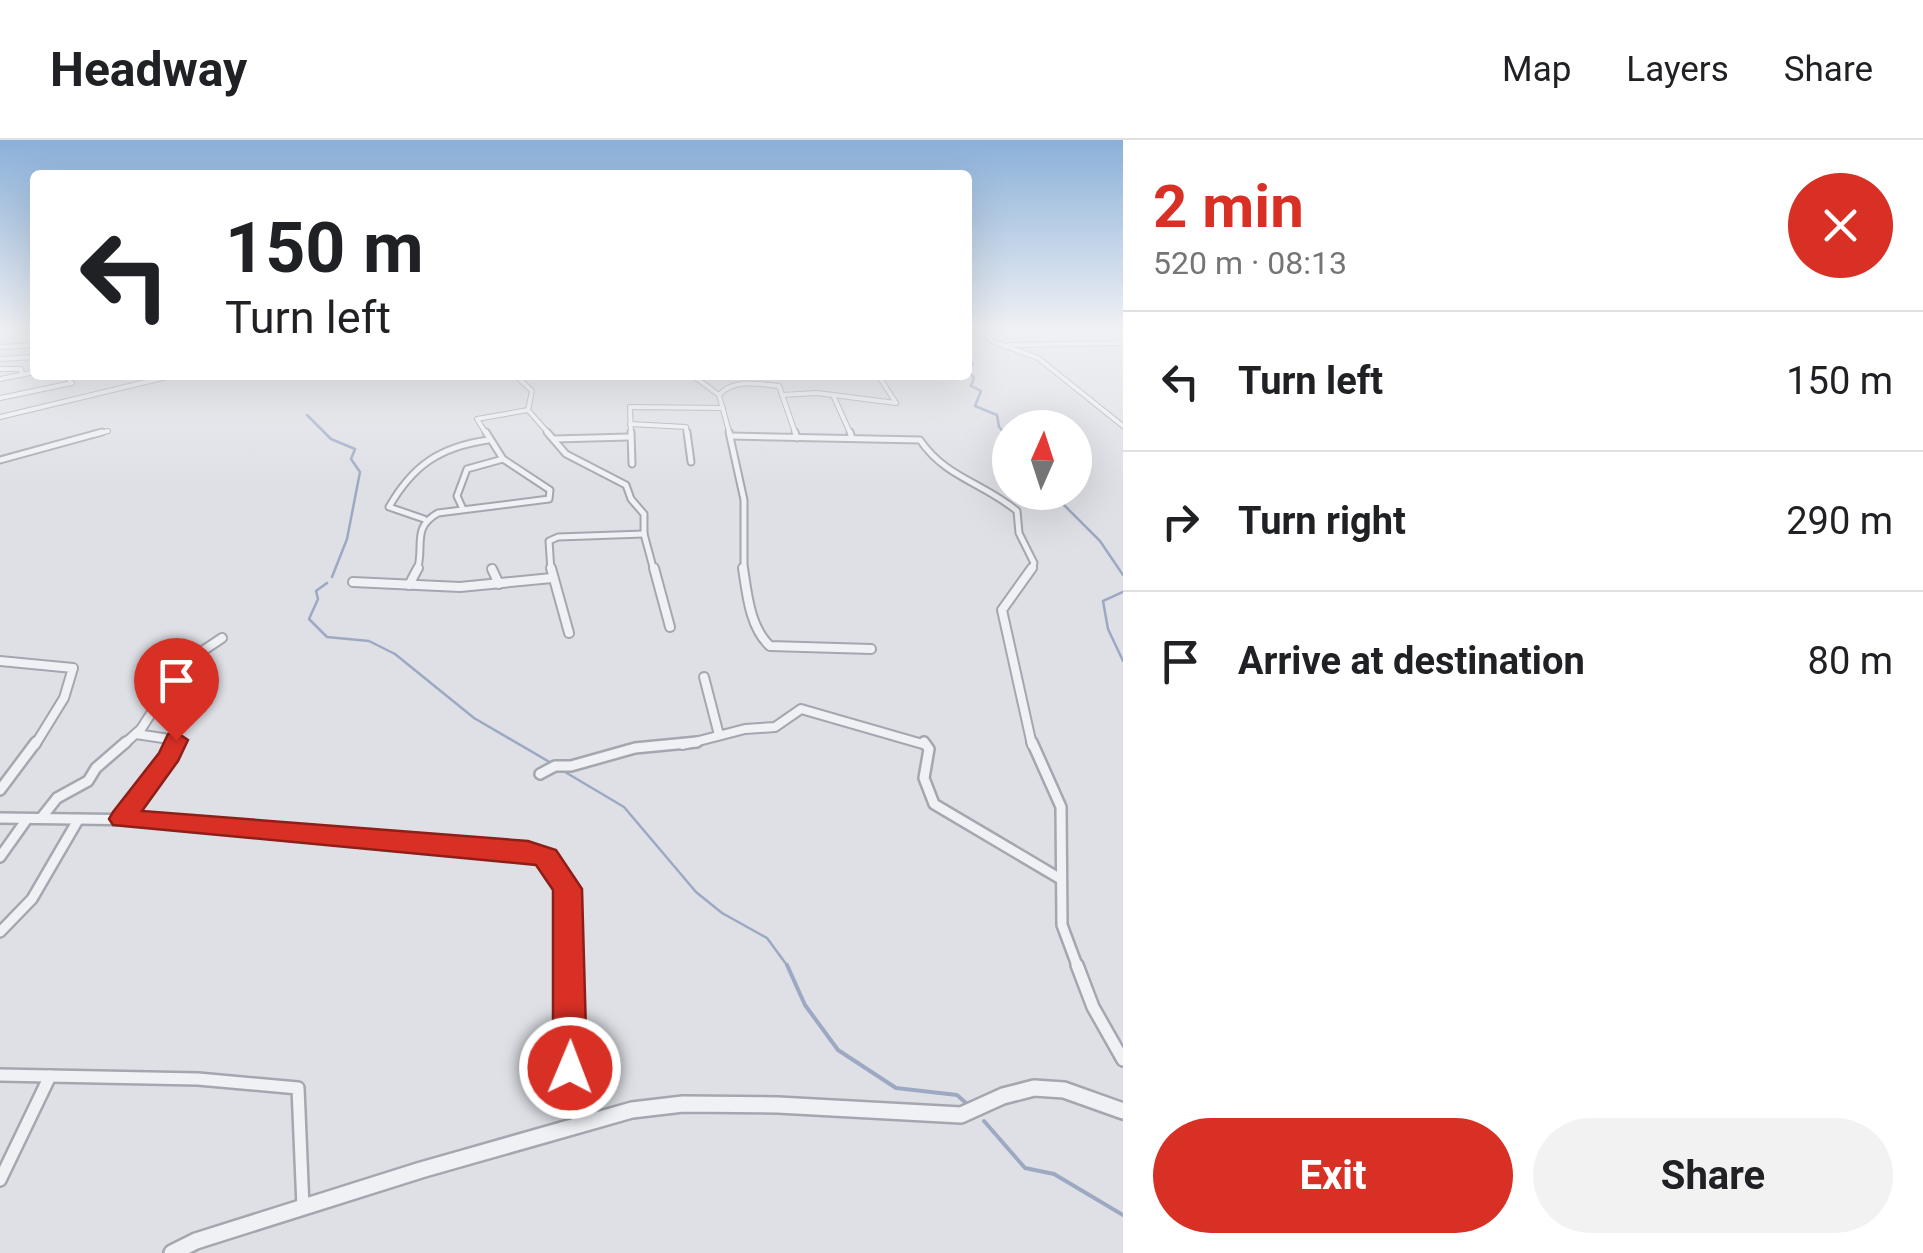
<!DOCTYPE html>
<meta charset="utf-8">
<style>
:root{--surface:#fff;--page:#f2f2f2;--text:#202124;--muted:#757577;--line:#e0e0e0;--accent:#d93025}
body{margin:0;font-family:Roboto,sans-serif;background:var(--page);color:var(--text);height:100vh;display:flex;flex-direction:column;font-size:38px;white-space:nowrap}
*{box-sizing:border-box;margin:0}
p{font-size:32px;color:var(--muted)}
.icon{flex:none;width:55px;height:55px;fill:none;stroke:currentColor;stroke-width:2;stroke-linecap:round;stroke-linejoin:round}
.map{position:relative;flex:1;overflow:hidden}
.side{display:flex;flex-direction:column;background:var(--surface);width:800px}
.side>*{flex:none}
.top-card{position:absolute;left:30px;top:30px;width:942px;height:210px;border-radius:10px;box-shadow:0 10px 40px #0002;background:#fff;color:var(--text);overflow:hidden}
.needle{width:65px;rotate:3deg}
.controls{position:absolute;left:992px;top:270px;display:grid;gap:20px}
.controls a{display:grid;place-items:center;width:100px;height:100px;border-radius:50%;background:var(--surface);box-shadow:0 10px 40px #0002;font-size:50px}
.pin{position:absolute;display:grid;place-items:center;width:85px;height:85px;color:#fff;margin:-102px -42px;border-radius:50% 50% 50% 0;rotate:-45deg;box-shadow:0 0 10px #0007}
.pin .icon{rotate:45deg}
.me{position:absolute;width:110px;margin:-55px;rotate:1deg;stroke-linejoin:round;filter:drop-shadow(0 0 8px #0008)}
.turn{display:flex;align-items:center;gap:35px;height:210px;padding:0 30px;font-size:45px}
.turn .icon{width:130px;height:130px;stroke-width:2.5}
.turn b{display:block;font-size:70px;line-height:85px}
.round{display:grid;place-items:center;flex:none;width:105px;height:105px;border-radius:52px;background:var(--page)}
.headline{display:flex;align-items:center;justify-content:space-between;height:170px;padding:0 30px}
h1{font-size:60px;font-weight:700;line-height:75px;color:var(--accent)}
.cta{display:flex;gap:20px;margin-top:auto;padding:20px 30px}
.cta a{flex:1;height:115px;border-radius:60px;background:var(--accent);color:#fff;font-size:40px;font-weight:700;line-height:115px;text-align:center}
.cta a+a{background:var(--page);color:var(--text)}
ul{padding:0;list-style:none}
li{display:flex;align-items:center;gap:30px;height:140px;padding:0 30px;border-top:2px solid var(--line)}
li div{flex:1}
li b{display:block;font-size:38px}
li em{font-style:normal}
header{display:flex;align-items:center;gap:60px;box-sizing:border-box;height:140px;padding:0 50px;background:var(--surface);border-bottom:2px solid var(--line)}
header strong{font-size:48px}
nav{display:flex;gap:55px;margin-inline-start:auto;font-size:35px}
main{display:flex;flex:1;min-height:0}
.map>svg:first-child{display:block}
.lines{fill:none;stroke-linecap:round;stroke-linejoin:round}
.stream-far1{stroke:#9da9c3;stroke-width:2.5}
.stream{stroke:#9da9c3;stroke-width:4}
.minor-far4-casing{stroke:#a4a7af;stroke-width:6}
.minor-far3-casing{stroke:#a4a7af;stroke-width:9}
.minor-far2-casing{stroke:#a4a7af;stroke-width:12}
.minor-far1-casing{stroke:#a4a7af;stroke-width:14}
.minor-casing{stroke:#a4a7af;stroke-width:16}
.tertiary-casing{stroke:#a4a7af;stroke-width:20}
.minor-far4{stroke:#f0f1f5;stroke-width:4}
.minor-far3{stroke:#f0f1f5;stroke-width:5}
.minor-far2{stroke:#f0f1f5;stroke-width:8}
.minor-far1{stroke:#f0f1f5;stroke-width:9}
.minor{stroke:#f0f1f5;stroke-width:11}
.tertiary{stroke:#f0f1f5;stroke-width:15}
.route{fill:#d93025;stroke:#8d1f18;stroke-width:2.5}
</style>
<header>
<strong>Headway</strong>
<nav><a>Map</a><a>Layers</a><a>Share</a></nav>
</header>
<main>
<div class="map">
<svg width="1123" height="1113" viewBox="0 0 1123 1113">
<rect width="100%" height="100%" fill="#dee0e6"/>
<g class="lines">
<g class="stream-far1">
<polyline points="968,220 973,223 968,230 974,238 971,246 981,251 975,266 997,275 999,287 1010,299"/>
<polyline points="307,275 331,299 355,309 351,319 360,332 347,399 332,437"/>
<polyline points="1051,352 1100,401 1123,435"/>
<polyline points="327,443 316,451 318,459 309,479 327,497 369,501 395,514 474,578 553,624"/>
<polyline points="1123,452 1103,461 1108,489 1123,521"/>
<polyline points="560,629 624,667 696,752 722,773 767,798 789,828"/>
</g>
<g class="stream">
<polyline points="787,825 805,865 838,910 896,948 957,955 966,963"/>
<polyline points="984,981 1025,1028 1054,1034 1123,1075"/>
</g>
<g class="minor-far4-casing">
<g id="minor-far4">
<polyline points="0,189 35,189"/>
<polyline points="968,189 996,188"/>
<polyline points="978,190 994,202 1038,218 1123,286"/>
<polyline points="1009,205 1123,203"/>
<polyline points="0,207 35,205"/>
<polyline points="0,219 35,217"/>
<polyline points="0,229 21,229 22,234"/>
<polyline points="515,235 532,251 528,270 550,295"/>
<polyline points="692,235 719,255 730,295"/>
<polyline points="878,235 896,263"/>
<polyline points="227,236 234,235"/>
<polyline points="0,239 35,232"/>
<path d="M719,255C734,238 758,244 779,246L796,295"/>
<polyline points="782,255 817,253 896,263"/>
<polyline points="833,255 851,295"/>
<polyline points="0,258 72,243 65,235"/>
<polyline points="0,277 175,235"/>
<polyline points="630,284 686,287 687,295"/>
<polyline points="93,295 108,291"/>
<polyline points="487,295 477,279 528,270"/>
<polyline points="631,295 630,267 723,268"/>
</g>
</g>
<g class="minor-far3-casing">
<g id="minor-far3">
<polyline points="547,292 566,314 626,345 631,359 644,374 644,394 654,431"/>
<polyline points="631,292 632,324"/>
<polyline points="687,292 691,322"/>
<polyline points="729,292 744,360 744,431"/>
<polyline points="795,292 797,298"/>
<polyline points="850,292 852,298"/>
<path d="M731,296L920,300C946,338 982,342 1017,371L1019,393L1034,423L1031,431"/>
<polyline points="554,299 629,297"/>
<polyline points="0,320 102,292"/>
<polyline points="463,369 457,356 467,329 503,319"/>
<path d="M424,379L389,367C413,325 440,307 488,300"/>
<path d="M417,431C425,406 411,388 438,373L549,359L550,350L503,319L486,292"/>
<polyline points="551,431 549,401 558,397 644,394"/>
</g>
</g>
<g class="minor-far2-casing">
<g id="minor-far2">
<polyline points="551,428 569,493"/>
<polyline points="654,428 670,487"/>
<path d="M743,428C747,454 750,488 770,506L871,509"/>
<polyline points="492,429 499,444"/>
<polyline points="353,442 460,447 552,438"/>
<polyline points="409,445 418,428"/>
<polyline points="0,521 73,528 64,558 35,605"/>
<polyline points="704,537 719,595"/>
<polyline points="136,594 176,600 174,605"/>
<polyline points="123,605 141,589 183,524 222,498"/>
<polyline points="683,605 745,589 775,587 801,569 926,605"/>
<polyline points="1032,605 1002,470 1032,428"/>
</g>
</g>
<g class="minor-far1-casing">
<g id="minor-far1">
<polyline points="924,602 929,609 924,638 934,664 1059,738"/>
<polyline points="1032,602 1061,667 1062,785 1078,828"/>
<polyline points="540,634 555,626 571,626 635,608 697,602"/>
<polyline points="0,650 36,602"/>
<polyline points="42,677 57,658 88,641 96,628 126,602"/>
<path d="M0,678L151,680L528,711C577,727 568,785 568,828"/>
<polyline points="122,679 170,615 175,602"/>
<polyline points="0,717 27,679"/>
<polyline points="0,792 32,759 78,680"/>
</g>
</g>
<g class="minor-casing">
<g id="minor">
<polyline points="568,825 570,928 578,984"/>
<polyline points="1077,825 1093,867 1123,920"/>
<polyline points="0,935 198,939 298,948 303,1067"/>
<polyline points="0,1040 50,936"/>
</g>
</g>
<g class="tertiary-casing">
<polyline id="tertiary" points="172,1113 196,1101 421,1030 632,970 683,964 778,965 961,975 1003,956 1034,948 1064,950 1123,971"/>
</g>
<use href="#minor-far4" class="minor-far4"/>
<use href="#minor-far3" class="minor-far3"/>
<use href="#minor-far2" class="minor-far2"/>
<use href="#minor-far1" class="minor-far1"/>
<use href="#minor" class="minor"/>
<use href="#tertiary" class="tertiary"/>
</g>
<linearGradient id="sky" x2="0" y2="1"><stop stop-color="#8ab0d9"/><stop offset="0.55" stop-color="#f0f1f4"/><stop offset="1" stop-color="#f0f1f4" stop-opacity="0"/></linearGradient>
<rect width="1123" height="344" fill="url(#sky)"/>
<polygon class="route" points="176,592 188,600 178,621 142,671 528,701 556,710 582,749 587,928 582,940 570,944 558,940 553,928 553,750 536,725 113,685 109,679 113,672 159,613 168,594"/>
</svg>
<div class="controls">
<a><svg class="needle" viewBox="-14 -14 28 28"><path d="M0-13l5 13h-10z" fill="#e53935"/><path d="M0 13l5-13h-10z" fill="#757577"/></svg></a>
</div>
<div class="pin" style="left:176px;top:600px;background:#d93025"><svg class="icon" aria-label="arrive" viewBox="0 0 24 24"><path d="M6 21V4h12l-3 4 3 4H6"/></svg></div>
<svg class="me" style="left:570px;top:928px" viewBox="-20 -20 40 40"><circle r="17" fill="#d93025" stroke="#fff" stroke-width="3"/><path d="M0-11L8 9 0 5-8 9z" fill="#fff"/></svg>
<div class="top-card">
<div class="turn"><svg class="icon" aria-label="left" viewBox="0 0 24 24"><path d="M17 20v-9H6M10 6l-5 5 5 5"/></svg><div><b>150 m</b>Turn left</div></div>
</div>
</div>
<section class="side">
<div class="headline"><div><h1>2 min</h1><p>520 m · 08:13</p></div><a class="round" style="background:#d93025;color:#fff"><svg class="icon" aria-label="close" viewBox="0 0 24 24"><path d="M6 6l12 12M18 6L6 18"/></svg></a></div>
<ul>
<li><svg class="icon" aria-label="left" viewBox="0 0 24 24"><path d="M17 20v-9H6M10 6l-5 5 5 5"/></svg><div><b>Turn left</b></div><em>150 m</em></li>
<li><svg class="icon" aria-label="right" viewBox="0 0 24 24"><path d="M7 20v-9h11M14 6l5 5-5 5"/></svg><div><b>Turn right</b></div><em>290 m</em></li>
<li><svg class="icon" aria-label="arrive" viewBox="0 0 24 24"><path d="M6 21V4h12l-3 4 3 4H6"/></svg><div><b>Arrive at destination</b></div><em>80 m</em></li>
</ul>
<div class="cta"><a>Exit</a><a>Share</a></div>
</section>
</main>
